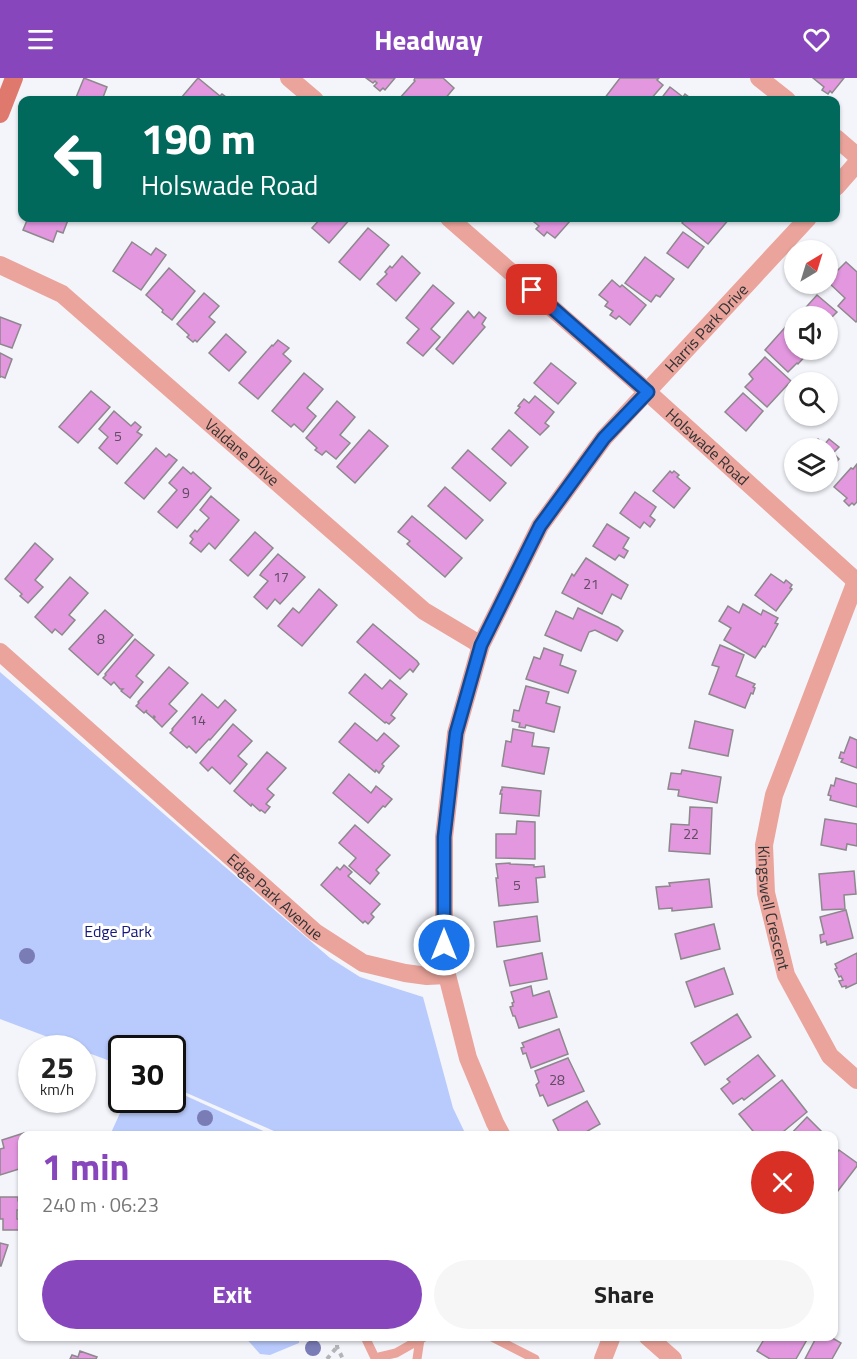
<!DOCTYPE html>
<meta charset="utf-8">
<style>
:root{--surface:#fff;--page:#f6f6f6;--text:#222;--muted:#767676;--accent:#8746bb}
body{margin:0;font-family:"Titillium Web",sans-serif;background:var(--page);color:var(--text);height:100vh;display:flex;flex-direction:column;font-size:22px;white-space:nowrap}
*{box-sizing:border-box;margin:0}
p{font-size:20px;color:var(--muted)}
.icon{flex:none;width:33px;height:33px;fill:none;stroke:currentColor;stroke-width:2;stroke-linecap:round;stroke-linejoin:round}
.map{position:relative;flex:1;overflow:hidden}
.drawer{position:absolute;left:18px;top:1053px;width:820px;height:210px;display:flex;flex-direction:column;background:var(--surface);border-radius:12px;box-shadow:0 2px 4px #0004}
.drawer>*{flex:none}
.top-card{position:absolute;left:18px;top:18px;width:822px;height:126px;border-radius:12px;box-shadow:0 2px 4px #0004;background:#00695c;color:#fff;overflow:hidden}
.needle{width:39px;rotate:38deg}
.buttons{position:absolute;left:784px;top:162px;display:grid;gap:12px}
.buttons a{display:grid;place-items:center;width:54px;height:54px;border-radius:50%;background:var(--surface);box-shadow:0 2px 4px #0004;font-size:30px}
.speed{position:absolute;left:18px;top:957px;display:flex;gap:12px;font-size:30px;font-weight:700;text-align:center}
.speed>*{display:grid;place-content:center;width:78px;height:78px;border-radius:50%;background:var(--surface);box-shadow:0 2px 4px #0004;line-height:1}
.speed small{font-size:15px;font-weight:400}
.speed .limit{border:3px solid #111;border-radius:9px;background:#fff;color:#111}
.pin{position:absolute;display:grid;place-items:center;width:51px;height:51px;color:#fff;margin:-26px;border-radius:12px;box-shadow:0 3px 9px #0006}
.me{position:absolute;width:66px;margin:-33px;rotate:0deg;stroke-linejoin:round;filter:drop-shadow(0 0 4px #0008)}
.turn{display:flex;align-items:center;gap:21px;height:126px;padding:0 24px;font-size:27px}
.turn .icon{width:78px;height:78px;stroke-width:2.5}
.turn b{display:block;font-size:42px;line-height:51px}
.round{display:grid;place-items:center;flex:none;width:63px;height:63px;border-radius:32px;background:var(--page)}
.overview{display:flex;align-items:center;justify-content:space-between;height:102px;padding:0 24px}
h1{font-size:36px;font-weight:700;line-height:45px;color:var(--accent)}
.primary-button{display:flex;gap:12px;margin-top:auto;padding:12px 24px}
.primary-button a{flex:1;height:69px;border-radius:36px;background:var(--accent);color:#fff;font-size:24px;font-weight:700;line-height:69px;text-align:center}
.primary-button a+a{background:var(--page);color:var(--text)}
header{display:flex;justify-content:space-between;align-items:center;height:78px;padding:0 24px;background:var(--accent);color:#fff;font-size:27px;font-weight:700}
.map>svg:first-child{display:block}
.green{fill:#b9cafc}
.building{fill:#e297df;stroke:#8d888c;stroke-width:1.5}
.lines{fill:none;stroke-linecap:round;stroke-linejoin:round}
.path{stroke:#b2b4b8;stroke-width:4;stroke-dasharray:4.5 4.5;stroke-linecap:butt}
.lane{stroke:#eaa49b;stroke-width:9}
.street{stroke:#eaa49b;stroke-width:18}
.secondary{stroke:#df796e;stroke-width:18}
.tree{fill:#797cb5}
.route-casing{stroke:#114b97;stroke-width:15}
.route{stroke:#1a73e8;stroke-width:10}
.labels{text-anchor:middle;stroke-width:6;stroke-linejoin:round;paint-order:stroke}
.number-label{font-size:14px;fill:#5e4c60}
.street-label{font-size:16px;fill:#323335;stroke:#fff}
.park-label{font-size:16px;fill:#15197b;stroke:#fff}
</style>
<header><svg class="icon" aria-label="menu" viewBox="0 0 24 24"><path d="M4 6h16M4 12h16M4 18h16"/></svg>Headway<svg class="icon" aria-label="heart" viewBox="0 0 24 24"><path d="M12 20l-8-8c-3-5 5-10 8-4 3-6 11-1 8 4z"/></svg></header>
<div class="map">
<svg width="857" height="1281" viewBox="0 0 857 1281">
<rect width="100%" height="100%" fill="#f3f5fb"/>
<g class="green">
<polygon points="0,594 330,880 360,899 423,919 453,1030 466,1057 283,1057 173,1009 172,970 122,970 121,987 83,973 82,970 77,970 0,941"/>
<polygon points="173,1012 272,1057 110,1057 126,1022 172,1022"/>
<polygon points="299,1259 299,1265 270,1277 260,1276 245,1259"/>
</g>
<g class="building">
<polygon points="84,0 107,9 102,22 75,22"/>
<polygon points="198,0 220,18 222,16 230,22 185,22 181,20"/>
<polygon points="366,0 395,0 385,12 383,10 380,13 374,8 377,5 375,3 373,5"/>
<polygon points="415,0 443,0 454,10 444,22 400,22 399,21 415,3 414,2"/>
<polygon points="620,0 659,0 657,2 663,7 650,22 606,22 604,21"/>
<polygon points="813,0 844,0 832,15 830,13 828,16 822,12 824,9"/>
<polygon points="670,9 683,19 685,16 693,22 660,22"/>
<polygon points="28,140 62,140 68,142 63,155 57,153 53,164 23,152"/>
<polygon points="321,140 351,140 329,165 312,150"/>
<polygon points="529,140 568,140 571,142 555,160 547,154 544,158 536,151 539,148"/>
<polygon points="686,140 730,140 708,166 682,145"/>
<polygon points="368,150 389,167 360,202 339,184"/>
<polygon points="683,154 704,169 688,190 667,175"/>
<polygon points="132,164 151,177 156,170 166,177 141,212 113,193"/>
<polygon points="402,178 420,195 396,223 377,206 387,196 385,194 390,188 392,190"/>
<polygon points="645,179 674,201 660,219 656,217 651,224 625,205"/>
<polygon points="846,184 857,194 857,243 856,244 838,228 845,220 828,204 828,196 831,194 834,196"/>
<polygon points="169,190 195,213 172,242 162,234 163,232 146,217"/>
<polygon points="612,202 620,209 622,207 646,227 630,247 619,238 616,241 610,237 613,233 605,228 608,224 599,217"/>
<polygon points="433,207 454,225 431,251 440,259 423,278 407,265 419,251 406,240"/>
<polygon points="204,215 219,228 209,239 215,244 197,264 195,262 193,264 187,259 189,257 177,246"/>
<polygon points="817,217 837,234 828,243 828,238 801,238 799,237"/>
<polygon points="468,233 474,240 479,234 486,240 482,246 485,249 453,286 436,271"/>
<polygon points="0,239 21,247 12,270 0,266"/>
<polygon points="789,245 795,251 795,272 811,272 798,286 797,285 788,294 765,272"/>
<polygon points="226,256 246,274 229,293 209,275"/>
<polygon points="278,262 289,270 283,276 291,283 258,321 239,305 272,267 273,268"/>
<polygon points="0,275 12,281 5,300 0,298 0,300"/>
<polygon points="765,279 791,303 767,329 745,309 753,301 749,296"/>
<polygon points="551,285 576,305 558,326 534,305"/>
<polygon points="304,295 323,311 307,330 316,338 303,354 294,346 291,349 272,333"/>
<polygon points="91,313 110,329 78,365 59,349"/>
<polygon points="743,315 763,333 746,353 725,334"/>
<polygon points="535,318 554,334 545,345 549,348 540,357 515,335 520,329 518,328 524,321 529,325"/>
<polygon points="337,323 355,339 340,357 350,365 336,381 326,373 322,377 315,372 317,370 306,360"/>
<polygon points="114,333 131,348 135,344 141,349 137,354 142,357 117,386 99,370 108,359 99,351"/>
<polygon points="369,352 388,368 355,405 337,389"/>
<polygon points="509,352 528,369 511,388 492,371"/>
<polygon points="818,361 824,367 829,361 839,369 833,375 839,381 828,393 828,370 809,370"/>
<polygon points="156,370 166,379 169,376 177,382 144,421 125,405"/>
<polygon points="468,372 506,405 490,423 452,390"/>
<polygon points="857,386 857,424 854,427 852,425 849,428 844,423 847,420 834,409 851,390 853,391"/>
<polygon points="183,389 191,396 193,394 211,410 177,450 158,434 177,412 169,405"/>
<polygon points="670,393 672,395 674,393 679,397 677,399 690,410 674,430 653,413"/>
<polygon points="445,409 483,442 466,461 428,428"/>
<polygon points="635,414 656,429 650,438 655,442 650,449 644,444 640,450 620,435"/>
<polygon points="211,418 239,442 215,471 209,465 201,474 190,465 193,461 190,458 195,452 197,454 209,440 200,432"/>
<polygon points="412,438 462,480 445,499 407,466 410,463 398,454"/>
<polygon points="607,446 629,460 623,470 628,473 624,480 619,477 615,482 593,468"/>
<polygon points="255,454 273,470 248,498 230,482"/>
<polygon points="35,465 53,481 35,502 43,509 28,525 20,518 22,516 5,501"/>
<polygon points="278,476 305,499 280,526 275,521 267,531 254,519 268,503 260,497 262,494"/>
<polygon points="586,480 628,507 621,521 612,516 602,536 562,515 572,496 574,498"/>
<polygon points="771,496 784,505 786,502 792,507 790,510 792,511 776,533 755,517"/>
<polygon points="70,499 88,515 69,537 75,542 62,557 55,551 52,555 35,539"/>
<polygon points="319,511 337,527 302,568 278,548 293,530 299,535"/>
<polygon points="743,526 761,537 763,532 778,540 775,545 778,546 765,569 763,568 755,580 724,562 731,550 719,543 728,528 739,535"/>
<polygon points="578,530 618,549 623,553 617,563 595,552 589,554 581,573 545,557 556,533 573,541"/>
<polygon points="105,532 133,557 98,597 69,571"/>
<polygon points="373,546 417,583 419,586 413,594 410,591 400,601 357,564"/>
<polygon points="135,561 154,577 136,598 143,604 130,620 121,613 123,611 120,611 114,604 111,607 103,600 106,597 105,596"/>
<polygon points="720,567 744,577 736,598 755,606 753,609 755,610 753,616 751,615 745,630 709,616 719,589 712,587"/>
<polygon points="544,570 563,577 560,587 576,593 568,615 526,601 534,579 540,581"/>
<polygon points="169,589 188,605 169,626 177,633 162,649 154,641 155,639 154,638 153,640 146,634 147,632 144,635 136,628 139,625 138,624"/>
<polygon points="365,596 382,611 390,602 407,616 391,637 395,640 389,646 386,644 385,645 349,615"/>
<polygon points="526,608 549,614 546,625 560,629 554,654 526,647 525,650 519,649 520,645 512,643 514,632 519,633"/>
<polygon points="202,616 218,630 225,622 236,632 210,662 209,661 196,675 189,668 187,670 170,655 173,652 172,651"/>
<polygon points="695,643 733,652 728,678 689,670"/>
<polygon points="355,645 377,663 384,655 399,668 382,686 384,688 379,695 376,692 375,694 339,664"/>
<polygon points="233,646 252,663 238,678 247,686 230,706 212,689 208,693 200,685"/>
<polygon points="513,651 534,655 532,668 549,670 544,696 502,688 506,663 511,664"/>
<polygon points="850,659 857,662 857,690 841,684 843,681 839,680 841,674 844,675"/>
<polygon points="267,674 286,690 267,711 274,717 266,726 270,729 265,735 261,732 260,733 252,726 251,728 234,713"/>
<polygon points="682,692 721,699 717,725 678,718 679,712 668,711 671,695 681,696"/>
<polygon points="349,696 371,715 376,708 392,721 385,729 383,728 368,745 333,715"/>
<polygon points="836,700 857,706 857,729 830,722 831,718 828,717 831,707 834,708"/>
<polygon points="502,709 541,713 539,738 500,735 502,716 500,716 501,712 502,712"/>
<polygon points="690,729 712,730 710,776 669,773 671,746 689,747"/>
<polygon points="825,741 857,746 857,768 847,766 846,772 821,767"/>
<polygon points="517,743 535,744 535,781 496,780 496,756 516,756"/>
<polygon points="355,747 390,777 376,792 379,795 370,806 349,788 356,780 339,765"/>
<polygon points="510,785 510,786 534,787 534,789 544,788 545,799 536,800 538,824 499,828 496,800 498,800 496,786"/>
<polygon points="344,787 352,794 348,798 380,826 371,836 374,839 368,846 365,843 363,845 321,807 337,789 340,792"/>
<polygon points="854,793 856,816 844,817 845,831 822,832 819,796"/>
<polygon points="709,801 712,829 672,833 672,830 659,831 656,809 670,808 669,805"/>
<polygon points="846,832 853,860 827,867 826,863 821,865 820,857 824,856 820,839"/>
<polygon points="537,838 540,863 497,869 494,844"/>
<polygon points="714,846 720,871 681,881 675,856"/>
<polygon points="542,875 547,901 510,908 504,883"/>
<polygon points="857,875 857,905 846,910 846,908 842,909 839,903 843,902 841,898 839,899 835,891 837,890 835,886"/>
<polygon points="724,890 733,916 695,929 686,904"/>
<polygon points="531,908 533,918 549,913 557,939 519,950 515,938 513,938 510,929 513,928 512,925 514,924 511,914"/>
<polygon points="737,936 751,959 705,987 691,965"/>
<polygon points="559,951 568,976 531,990 526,975 523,976 521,970 524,969 522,965"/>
<polygon points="758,977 775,998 744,1022 742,1020 733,1026 721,1011 730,1004 727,1001"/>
<polygon points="568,980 584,1013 548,1028 543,1017 540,1018 536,1007 539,1004 535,993"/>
<polygon points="782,1002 807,1034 778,1058 757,1058 739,1036"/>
<polygon points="587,1023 600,1046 579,1058 561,1058 553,1042"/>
<polygon points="807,1039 825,1057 824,1058 789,1058"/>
<polygon points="24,1055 25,1058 22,1058 22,1104 19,1091 0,1097 0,1071 4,1070 2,1062"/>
<polygon points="839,1072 857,1085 857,1088 834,1118 834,1078"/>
<polygon points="0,1119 18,1119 18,1123 22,1123 22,1132 17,1132 17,1141 22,1141 22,1152 3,1152 3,1141 0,1141"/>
<polygon points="0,1165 8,1167 1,1188 0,1188"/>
<polygon points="766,1258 809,1258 796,1281 770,1281 757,1273"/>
<polygon points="817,1258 829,1258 841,1265 832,1281 805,1281"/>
<polygon points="80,1273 97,1279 96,1281 70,1281 72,1277 78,1279"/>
</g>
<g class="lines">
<g class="path">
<polyline points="337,1258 337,1269 343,1281"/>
<polyline points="327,1281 337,1269"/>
</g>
<g class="lane">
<polyline points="366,1258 366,1261 375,1280 396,1275 426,1258"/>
<polyline points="490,1258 535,1281"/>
<polyline points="417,1281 420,1261"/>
</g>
<g class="street">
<polyline points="289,0 315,22"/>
<polyline points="759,0 787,22"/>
<polyline points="836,60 857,78"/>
<polyline points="836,109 857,85"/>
<path id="s1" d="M449,140L632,300L857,504"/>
<path id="s2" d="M0,187L62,216L424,533L481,567"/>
<path id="s3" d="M856,503L774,717L764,767L766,815L786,897L830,978L857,1002"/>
<path id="s4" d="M0,574L315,854L363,885L405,895L427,898L447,897"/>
<path id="s5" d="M502,1058L495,1045L468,980L447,897L444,867V759L456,655L481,567L540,448L604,360L808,140"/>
<polyline points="647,1258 673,1281"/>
<polyline points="603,1281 612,1258"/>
</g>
<polyline class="secondary" points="0,36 14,0"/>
</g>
<g class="tree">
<circle cx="27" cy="878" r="8"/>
<circle cx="205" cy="1040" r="8"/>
<circle cx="313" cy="1270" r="8"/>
</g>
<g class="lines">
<g class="route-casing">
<polyline id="route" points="444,867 444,759 456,655 481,567 540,448 604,360 648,314 532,212"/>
</g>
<use href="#route" class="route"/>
</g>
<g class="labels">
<g class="number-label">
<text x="118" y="363">5</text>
<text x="186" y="420">9</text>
<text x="281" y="504">17</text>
<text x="591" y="511">21</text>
<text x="101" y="566">8</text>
<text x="198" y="647">14</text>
<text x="691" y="761">22</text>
<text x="517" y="812">5</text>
<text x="557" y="1007">28</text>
</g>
<g class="street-label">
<text dy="6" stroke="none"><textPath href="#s5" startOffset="897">Harris Park Drive</textPath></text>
<text dy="6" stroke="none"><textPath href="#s1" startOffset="345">Holswade Road</textPath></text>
<text dy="6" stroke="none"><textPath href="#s2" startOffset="308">Valdane Drive</textPath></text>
<text dy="6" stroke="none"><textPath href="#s4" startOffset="368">Edge Park Avenue</textPath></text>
<text dy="6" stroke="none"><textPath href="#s3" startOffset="344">Kingswell Crescent</textPath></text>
</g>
<g class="park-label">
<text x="118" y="859">Edge Park</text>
</g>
</g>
</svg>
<div class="buttons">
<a><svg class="needle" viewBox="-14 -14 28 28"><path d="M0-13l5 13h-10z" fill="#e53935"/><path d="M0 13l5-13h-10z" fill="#767676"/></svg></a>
<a><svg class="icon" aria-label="sound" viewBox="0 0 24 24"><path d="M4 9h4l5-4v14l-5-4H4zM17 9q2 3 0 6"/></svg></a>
<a><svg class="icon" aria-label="search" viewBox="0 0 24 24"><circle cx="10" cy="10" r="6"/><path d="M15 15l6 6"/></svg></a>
<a><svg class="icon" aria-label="layers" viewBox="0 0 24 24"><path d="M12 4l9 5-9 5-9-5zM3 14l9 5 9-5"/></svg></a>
</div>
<div class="speed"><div>25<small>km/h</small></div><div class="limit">30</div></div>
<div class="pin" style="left:532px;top:212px;background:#d93025"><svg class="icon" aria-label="arrive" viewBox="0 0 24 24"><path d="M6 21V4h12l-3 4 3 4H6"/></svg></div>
<svg class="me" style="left:444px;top:867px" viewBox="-20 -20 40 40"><circle r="17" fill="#1a73e8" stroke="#fff" stroke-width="3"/><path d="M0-11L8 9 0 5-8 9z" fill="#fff"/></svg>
<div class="top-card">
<div class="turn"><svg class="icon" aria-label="left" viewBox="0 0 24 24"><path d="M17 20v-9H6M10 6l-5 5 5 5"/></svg><div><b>190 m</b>Holswade Road</div></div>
</div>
<section class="drawer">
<div class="overview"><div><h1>1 min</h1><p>240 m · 06:23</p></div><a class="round" style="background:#d93025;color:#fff"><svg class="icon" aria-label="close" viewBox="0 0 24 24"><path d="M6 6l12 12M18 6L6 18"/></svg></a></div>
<div class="primary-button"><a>Exit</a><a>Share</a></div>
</section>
</div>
